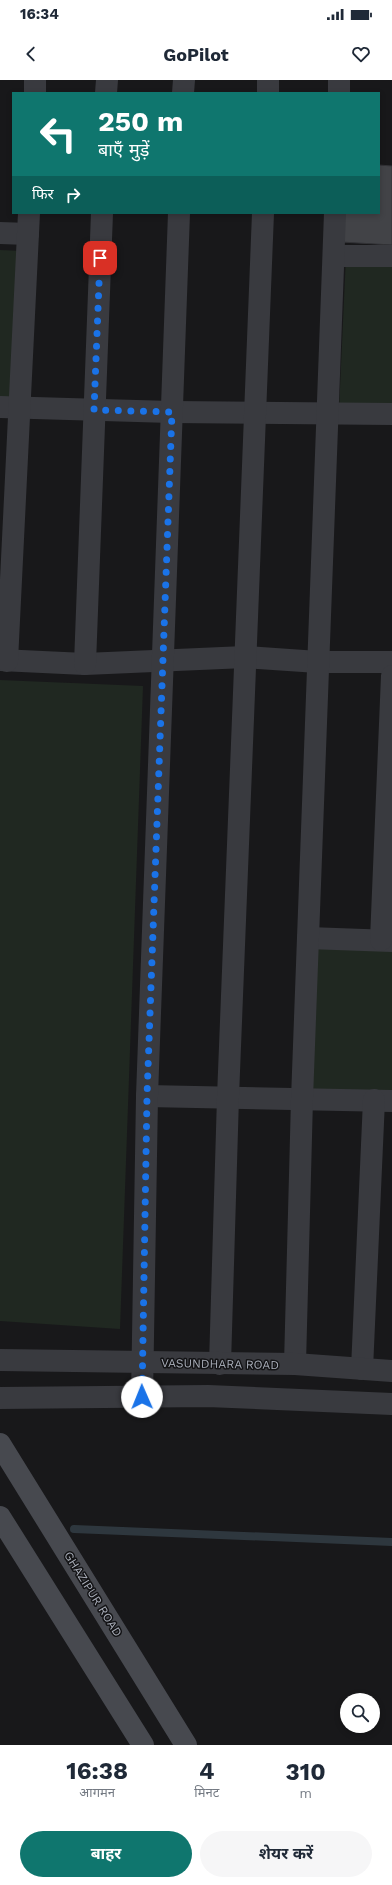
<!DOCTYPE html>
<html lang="hi">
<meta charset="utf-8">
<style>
:root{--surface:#fff;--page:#f6f6f7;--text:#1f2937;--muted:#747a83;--accent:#0f766e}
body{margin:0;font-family:"Work Sans","Noto Sans Devanagari",sans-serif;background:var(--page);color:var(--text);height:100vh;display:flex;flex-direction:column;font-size:15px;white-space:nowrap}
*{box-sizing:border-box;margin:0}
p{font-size:13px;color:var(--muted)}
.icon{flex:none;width:22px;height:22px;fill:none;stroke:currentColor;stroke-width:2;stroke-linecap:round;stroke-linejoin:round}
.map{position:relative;height:1665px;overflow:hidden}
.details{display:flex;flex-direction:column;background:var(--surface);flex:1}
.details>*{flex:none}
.guide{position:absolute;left:12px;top:12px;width:368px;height:122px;border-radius:0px;box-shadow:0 2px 6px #0003;background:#0f766e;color:#fff;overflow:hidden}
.controls{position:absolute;left:340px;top:1613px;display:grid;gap:8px}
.controls a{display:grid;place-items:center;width:40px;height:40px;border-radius:50%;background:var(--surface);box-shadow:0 2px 6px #0003;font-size:20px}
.pin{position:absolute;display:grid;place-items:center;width:34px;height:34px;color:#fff;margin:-17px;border-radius:8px;box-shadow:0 2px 6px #0006}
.me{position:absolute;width:44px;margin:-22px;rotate:359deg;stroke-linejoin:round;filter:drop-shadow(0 0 3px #0008)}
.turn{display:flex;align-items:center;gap:14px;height:84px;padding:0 20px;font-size:18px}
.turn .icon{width:52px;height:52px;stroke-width:2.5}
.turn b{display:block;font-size:28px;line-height:34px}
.then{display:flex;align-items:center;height:38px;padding:0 20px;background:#0003;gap:8px;font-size:15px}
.eta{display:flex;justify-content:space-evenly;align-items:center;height:68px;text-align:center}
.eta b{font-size:24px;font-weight:700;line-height:28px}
.action{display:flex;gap:8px;margin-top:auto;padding:8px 20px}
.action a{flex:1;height:46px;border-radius:24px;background:var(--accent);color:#fff;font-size:16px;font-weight:700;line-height:46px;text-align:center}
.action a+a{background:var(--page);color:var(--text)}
.status{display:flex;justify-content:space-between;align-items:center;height:28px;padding:0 20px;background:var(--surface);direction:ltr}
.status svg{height:11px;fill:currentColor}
header{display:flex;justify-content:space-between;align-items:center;height:52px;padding:0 20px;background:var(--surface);font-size:18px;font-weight:700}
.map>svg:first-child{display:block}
.green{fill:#202821}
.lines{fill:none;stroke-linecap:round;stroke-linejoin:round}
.stream{stroke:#2e373e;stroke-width:8}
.building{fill:#424347;stroke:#323236}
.minor{stroke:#393a3f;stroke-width:22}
.tertiary{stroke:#393a3f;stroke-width:22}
.secondary{stroke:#47494f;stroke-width:22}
.route{stroke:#1a73e8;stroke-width:7;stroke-dasharray:0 12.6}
.labels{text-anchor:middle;stroke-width:3;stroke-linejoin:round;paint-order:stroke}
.street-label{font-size:12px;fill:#aaafba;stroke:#131315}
</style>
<div class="status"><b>16:34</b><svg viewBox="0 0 49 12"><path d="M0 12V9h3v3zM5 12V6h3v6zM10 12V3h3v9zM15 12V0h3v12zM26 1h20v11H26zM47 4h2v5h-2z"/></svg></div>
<header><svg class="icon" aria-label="back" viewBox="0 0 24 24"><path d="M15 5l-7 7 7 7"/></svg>GoPilot<svg class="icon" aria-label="heart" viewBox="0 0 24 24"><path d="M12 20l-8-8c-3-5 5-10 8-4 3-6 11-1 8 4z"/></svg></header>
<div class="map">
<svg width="392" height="1665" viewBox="0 0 392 1665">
<rect width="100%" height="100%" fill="#18181a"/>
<g class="green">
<polygon points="0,170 22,171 16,323 0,323"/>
<polygon points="346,176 392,178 392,332 339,330"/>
<polygon points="0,600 143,606 120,1249 0,1241"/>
<polygon points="315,861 392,865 392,1018 307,1016"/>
</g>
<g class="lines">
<polyline class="stream" points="74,1449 392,1462"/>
</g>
<polygon class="building" points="379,85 392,86 392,165 341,162 343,133 379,133"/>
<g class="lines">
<g class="minor">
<polyline points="35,13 35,0"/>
<polyline points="106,13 107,0"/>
<polyline points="183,13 184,0"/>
<polyline points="268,13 268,0"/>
<polyline points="339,13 339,0"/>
<polyline points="0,153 28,154"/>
<polyline points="334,176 392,176"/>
<polyline points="0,327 171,332 392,334"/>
<polyline points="0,580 85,584 245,577 318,582 392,582"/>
<polyline points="7,581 29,133"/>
<polyline points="85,584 102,133"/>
<polyline points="308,858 392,861"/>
<polyline points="381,860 392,596"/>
<polyline points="147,1016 392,1021"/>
<polyline points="220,1284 228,1017 263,133"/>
<polyline points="295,1284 302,1019 335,133"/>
<polyline points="362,1289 374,1020"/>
<polyline points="142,1317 147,1016 179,133"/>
</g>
<g class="tertiary">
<polyline points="0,1280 295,1284 392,1291"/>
<polyline points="0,1318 208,1316 392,1324"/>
</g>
<g class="secondary">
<polyline points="0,1364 186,1665"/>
<polyline points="0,1437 143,1665"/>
</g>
</g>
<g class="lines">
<polyline class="route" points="100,178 94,330 172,332 147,1016 142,1317"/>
</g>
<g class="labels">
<g class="street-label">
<text transform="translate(220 1284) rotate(1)" y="4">VASUNDHARA ROAD</text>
<text transform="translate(93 1514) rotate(58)" y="4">GHAZIPUR ROAD</text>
</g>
</g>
</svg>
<div class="controls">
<a><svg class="icon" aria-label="search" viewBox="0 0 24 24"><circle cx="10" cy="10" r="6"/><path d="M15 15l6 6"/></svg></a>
</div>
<div class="pin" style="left:100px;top:178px;background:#d93025"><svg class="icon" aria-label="arrive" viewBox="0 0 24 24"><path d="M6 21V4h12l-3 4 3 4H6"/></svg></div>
<svg class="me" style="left:142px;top:1317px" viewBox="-20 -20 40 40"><circle r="19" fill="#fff"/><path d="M0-13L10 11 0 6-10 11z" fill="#1a73e8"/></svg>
<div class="guide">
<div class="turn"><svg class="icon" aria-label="left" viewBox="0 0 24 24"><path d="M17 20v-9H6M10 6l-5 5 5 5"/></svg><div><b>250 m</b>बाएँ मुड़ें</div></div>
<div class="then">फिर<svg class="icon" aria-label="right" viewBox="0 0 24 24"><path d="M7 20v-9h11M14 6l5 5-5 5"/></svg></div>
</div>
</div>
<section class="details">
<div class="eta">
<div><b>16:38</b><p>आगमन</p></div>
<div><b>4</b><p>मिनट</p></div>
<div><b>310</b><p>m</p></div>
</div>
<div class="action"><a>बाहर</a><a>शेयर करें</a></div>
</section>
